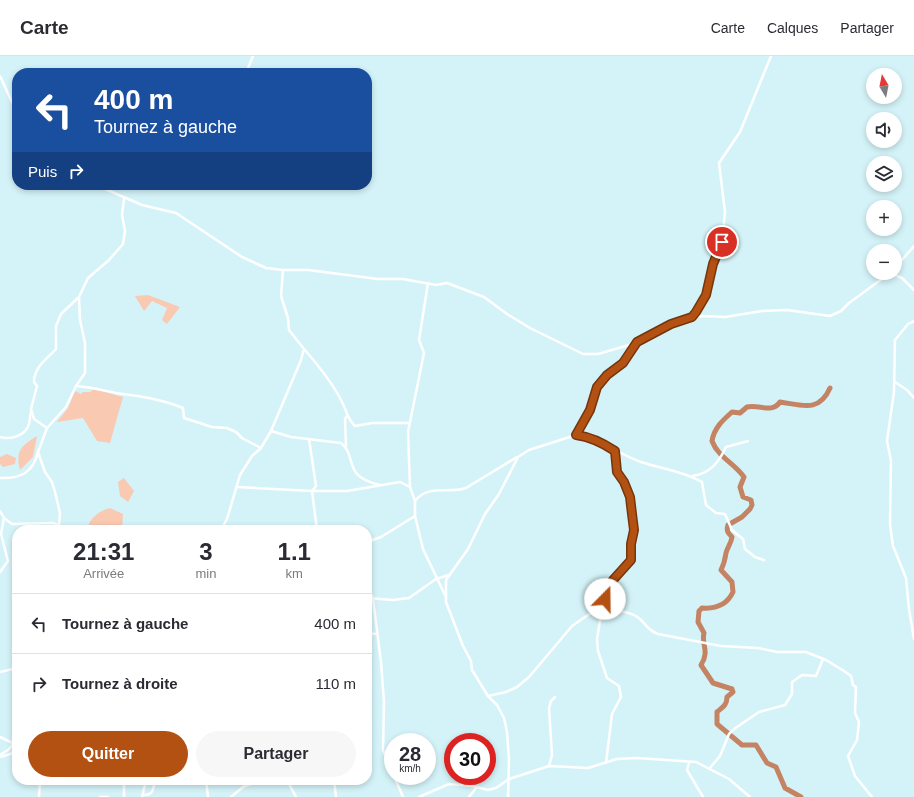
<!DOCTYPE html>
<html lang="fr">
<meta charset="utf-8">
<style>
:root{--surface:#fff;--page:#f7f7f7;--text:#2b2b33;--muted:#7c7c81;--line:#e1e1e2;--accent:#b35112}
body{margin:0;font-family:Arial,sans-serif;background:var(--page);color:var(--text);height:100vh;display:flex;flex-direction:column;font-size:15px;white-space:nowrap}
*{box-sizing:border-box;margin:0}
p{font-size:13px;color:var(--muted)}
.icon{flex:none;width:22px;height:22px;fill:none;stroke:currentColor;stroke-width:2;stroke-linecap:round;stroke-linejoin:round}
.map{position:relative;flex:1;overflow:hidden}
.details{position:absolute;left:12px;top:469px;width:360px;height:260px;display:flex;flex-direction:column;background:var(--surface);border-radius:16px;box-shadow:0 2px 6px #0003}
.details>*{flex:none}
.hud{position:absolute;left:12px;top:12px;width:360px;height:122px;border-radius:16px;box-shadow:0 2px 6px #0003;background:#1a4fa0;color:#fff;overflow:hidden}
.needle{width:26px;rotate:350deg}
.buttons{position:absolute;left:866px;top:12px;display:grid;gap:8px}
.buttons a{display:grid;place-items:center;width:36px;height:36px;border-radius:50%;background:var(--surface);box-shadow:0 2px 6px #0003;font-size:20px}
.speed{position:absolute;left:384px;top:677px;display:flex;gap:8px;font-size:20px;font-weight:700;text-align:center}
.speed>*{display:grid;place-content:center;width:52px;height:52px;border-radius:50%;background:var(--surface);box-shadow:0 2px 6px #0003;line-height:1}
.speed small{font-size:10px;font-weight:400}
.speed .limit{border:6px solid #d22;background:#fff;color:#111}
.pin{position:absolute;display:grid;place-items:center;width:34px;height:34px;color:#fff;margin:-17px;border:2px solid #fff;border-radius:50%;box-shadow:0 1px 4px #0007}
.me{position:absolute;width:44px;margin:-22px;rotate:22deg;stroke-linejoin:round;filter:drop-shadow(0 0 3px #0008)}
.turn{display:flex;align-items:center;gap:14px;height:84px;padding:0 16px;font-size:18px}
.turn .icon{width:52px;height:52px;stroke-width:2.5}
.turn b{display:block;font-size:28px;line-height:34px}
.then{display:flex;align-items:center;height:38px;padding:0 16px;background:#0003;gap:8px;font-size:15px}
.eta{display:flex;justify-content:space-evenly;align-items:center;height:68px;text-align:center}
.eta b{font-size:24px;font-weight:700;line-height:28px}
.action{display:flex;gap:8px;margin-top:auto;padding:8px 16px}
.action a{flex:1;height:46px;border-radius:24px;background:var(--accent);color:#fff;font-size:16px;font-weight:700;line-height:46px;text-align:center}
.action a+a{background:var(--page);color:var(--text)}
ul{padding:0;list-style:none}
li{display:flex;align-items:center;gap:12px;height:60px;padding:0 16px;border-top:1px solid var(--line)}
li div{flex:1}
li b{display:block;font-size:15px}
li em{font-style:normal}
header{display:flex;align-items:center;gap:24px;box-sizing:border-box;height:56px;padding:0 20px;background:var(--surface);border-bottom:1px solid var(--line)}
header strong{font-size:19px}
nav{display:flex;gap:22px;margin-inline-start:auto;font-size:14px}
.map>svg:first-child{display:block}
.green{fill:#fac9b1}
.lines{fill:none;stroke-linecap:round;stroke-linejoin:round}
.river{stroke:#c48362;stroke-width:5}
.minor{stroke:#fff;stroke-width:2.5}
.route-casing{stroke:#74350c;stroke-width:10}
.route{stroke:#b35112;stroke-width:7}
</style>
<header>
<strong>Carte</strong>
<nav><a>Carte</a><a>Calques</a><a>Partager</a></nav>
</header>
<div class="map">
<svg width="914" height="741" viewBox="0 0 914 741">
<rect width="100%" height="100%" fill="#d4f3f8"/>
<g class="green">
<polygon points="148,239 180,251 167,268 162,264 167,252 152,245 144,255 135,240"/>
<polygon points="94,333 123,341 110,387 97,385 83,362 57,366 68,352 75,335 81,338 83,336 90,336"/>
<path d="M37,380L33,401L20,414C15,395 21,390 37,380Z"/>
<polygon points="7,398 16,402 15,408 3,411 0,408 0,401"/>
<polygon points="124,422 134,435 128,446 120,440 118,426"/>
<path d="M110,452L123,458L122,474H87C89,462 99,455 110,452Z"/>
</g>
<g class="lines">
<path class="river" d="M801,741L785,732L776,711L767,707L756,689H742L717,668V656C723,651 727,649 727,641L733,636L732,633L713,627L701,609C710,595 701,588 704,577L698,566L699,555L702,552C716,553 727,549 733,536L732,526L721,514C724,508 725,504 726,497C727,492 731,488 732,481C728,477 726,475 728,469L742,461L750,453L752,449L751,444L743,441L740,431L744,421C734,407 718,401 712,385C714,372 723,364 732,356L740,357L747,351C759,348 772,358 780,346C802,349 819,357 830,332"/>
<g class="minor">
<polyline points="246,17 253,0"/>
<polyline points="0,20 17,57"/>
<polyline points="96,129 142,149 176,157 242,201 266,212 283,214 308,214 378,223 403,223 436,229 447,227 484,241 507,258 530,272 583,298 598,298 636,287"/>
<polyline points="895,212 914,190"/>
<polyline points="890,217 902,222 914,234"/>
<polyline points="692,261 706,239 713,208 722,186 725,156 719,107 740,76 771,0"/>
<polyline points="914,265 908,268 895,284 894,336 887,385 891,405 890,468 893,490 906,522 909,553 914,583"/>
<path d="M304,293C318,309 333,327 342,346C347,355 347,363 355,370L372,367H409"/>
<polyline points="895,326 907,334 914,342"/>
<path d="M76,330C90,331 102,334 116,337C139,340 161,343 183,352L184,362L212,371L227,372L236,376L242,382L261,392"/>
<polyline points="47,372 66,351 76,330 85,317 85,287 80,264 79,242"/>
<path d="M271,375L291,381L341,387C352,395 349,409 357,418C362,424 372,427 380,429"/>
<path d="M576,379C600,382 618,398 641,406C662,413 683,415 702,426L706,449L716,457L725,458L732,474L743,483L745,493L755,501L764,504"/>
<path d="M0,381C10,384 26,380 29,368C30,364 30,360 31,356"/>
<polyline points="309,383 316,430 312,435 317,474"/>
<polyline points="346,390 345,363 347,360"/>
<path d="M692,420C710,418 719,406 726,391L748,385"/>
<path d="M0,422C20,423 33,417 38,396"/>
<polyline points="236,431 312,435 347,435 400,426 410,431 415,445"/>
<polyline points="410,431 408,376 424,297 419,284 428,227"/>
<polyline points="0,455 4,462 1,478 8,505 0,516"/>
<polyline points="415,460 423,493 445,539"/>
<polyline points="4,462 12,468 53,467 59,469"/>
<path d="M60,474L59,469L60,457L55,436L52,426L45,416L38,396L47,372L34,363L31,353L37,330L34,326C34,311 47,303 56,293V270L61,258L79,241L88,222L109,204L123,188L125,175L122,159L124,143"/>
<polyline points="221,474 227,463 240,419 252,400 261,392 271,375 301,304 304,293 289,274 288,262 281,240 283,214"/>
<path d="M367,486L381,481L415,460V445C428,428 448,438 466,432L517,401"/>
<polyline points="367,527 373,543 381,606 384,646 383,694 393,717"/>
<polyline points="367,542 393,544 409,542 436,523 449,519"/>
<path d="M598,552C610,554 625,554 636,560C646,566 646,574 658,578L721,590L758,592L777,596H806L826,604L844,615L851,620L853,629L856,631L855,657L859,666L857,684L848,700L855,720L872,741"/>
<polyline points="598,552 601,559 597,583 598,595 607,622 619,630 621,641 612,658 606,707"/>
<polyline points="367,577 377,578"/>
<polyline points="0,616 17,612"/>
<polyline points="488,640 506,636 517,631 529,621 572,570 598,552 605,543 613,523 631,504 631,488 634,474 632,458 630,441 624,426 617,415 615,395"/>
<polyline points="0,681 17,689"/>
<polyline points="0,699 8,694 17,683"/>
<polyline points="0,701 17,696"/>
<polyline points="689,707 687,714 703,741"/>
<polyline points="549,710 552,699 549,652 551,645 555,641"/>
<polyline points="709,713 720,700 729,678 734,673 759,656 785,649 792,638 792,626 802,619 816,620 823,603"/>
<polyline points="394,720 403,741"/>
<polyline points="206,724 208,741"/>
<polyline points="287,724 296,741"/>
<polyline points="334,724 336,741"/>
<path d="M144,739C155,739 152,731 156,725L176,724"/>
<polyline points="39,741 40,724"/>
<polyline points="100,741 108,741"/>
<polyline points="124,741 124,729 126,724"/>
<polyline points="142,741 146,724"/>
<polyline points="231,741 243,731 255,726 259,728 269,724"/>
<polyline points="419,741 449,728 472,730 488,734 496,732 509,723 549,710 588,712 617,703 637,702 696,706 729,723 750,741"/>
<polyline points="469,741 476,732"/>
<polyline points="508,741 509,703 507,676 504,662 497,649 488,640 472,614 471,605 463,590 446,546 446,524 468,493 485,458 499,438 518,401 529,394 576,379 590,354 600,327 623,307 637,287 646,281 671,268 692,261 702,260 725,261 762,255 787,254 830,260 841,255 849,247 890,217"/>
</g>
</g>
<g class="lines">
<g class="route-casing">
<path id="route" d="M605,543L613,524L631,504V488L634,474L632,458L630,441L624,426L617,416L615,395C603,387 591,381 576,379L590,354L597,331L607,319L623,307L637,286L671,268L692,261L696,256L706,239L713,208L722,186"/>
</g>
<use href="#route" class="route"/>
</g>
</svg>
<div class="buttons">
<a><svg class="needle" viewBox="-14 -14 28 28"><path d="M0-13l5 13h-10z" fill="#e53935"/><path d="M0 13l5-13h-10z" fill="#7c7c81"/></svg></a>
<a><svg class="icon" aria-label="sound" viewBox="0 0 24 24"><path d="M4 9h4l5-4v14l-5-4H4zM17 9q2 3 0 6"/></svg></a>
<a><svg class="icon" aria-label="layers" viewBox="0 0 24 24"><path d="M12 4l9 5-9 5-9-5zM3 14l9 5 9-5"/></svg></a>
<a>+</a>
<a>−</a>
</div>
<div class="speed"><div>28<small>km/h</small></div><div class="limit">30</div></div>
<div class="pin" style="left:722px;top:186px;background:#d93025"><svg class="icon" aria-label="arrive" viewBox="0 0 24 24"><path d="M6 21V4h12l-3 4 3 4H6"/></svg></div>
<svg class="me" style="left:605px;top:543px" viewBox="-20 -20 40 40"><circle r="19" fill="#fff"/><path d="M0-13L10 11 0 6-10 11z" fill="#b35112"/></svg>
<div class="hud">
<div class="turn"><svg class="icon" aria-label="left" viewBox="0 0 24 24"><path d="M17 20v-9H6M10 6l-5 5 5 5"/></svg><div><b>400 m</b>Tournez à gauche</div></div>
<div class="then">Puis<svg class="icon" aria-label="right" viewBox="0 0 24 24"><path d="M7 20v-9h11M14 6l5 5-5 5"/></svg></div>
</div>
<section class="details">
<div class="eta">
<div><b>21:31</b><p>Arrivée</p></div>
<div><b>3</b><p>min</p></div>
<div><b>1.1</b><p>km</p></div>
</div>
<ul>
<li><svg class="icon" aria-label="left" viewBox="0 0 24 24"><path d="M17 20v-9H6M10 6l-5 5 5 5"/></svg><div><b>Tournez à gauche</b></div><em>400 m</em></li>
<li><svg class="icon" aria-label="right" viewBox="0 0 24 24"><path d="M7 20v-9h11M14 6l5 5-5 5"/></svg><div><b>Tournez à droite</b></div><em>110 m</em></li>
</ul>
<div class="action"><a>Quitter</a><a>Partager</a></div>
</section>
</div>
